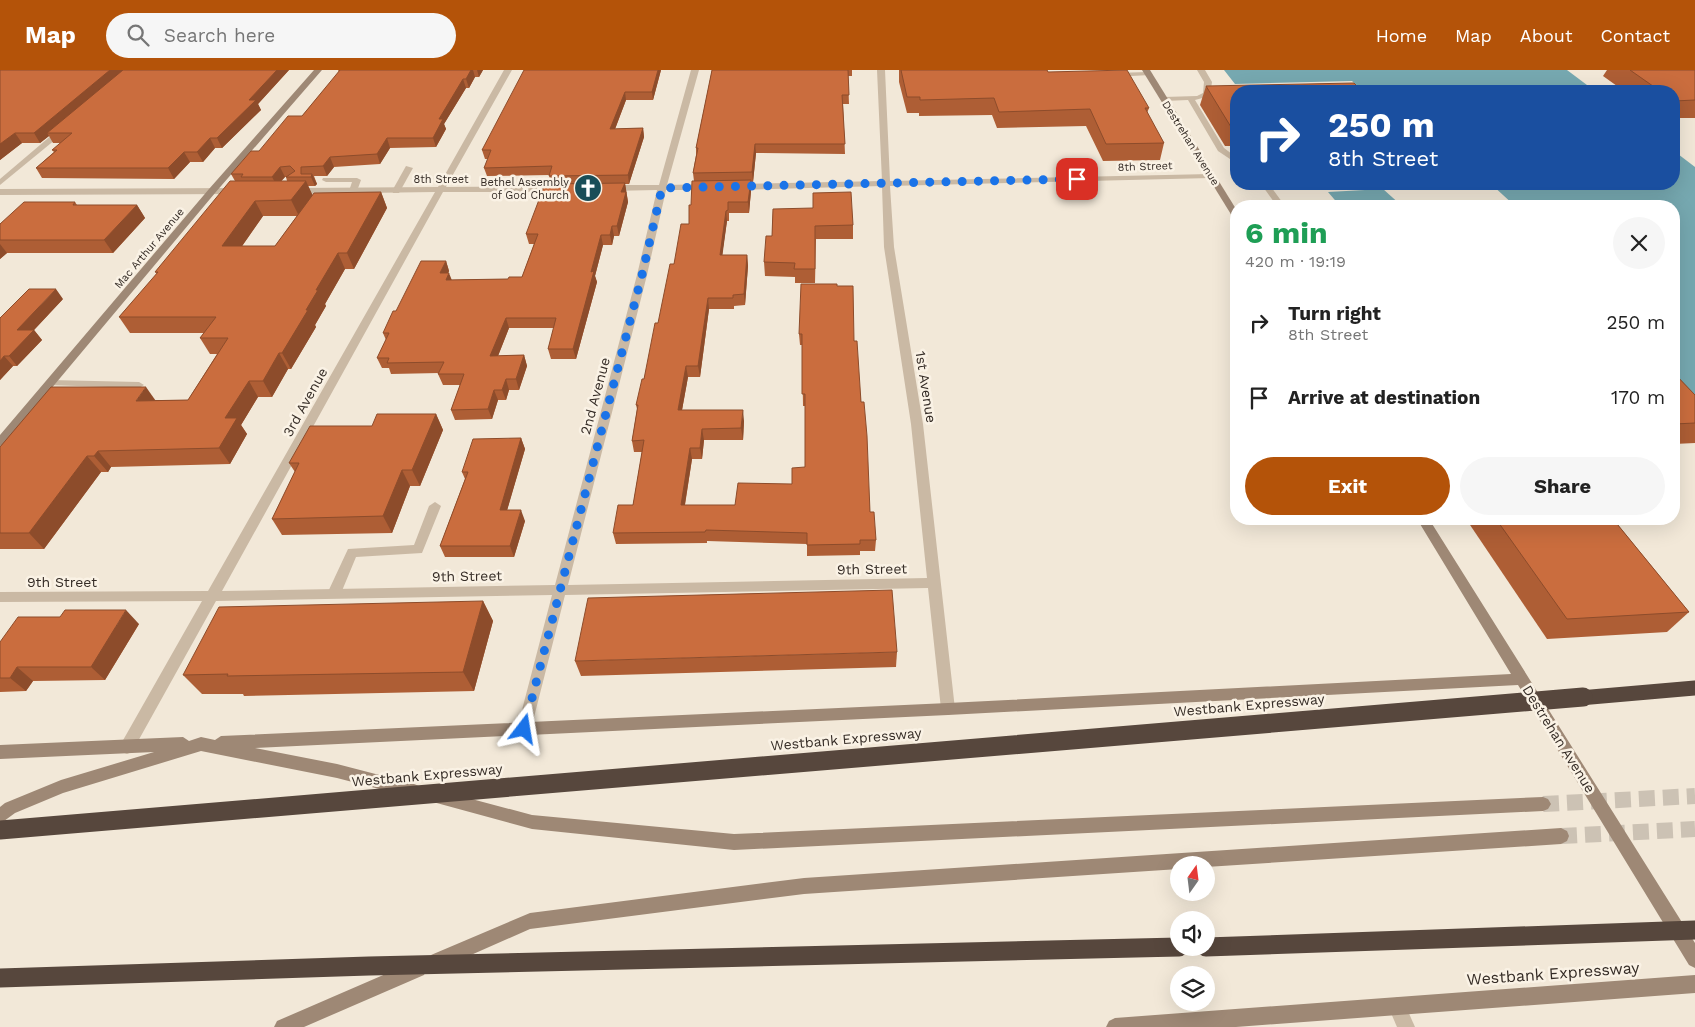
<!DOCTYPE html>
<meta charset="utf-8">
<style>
:root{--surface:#fff;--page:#f6f6f6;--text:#222;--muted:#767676;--accent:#b45309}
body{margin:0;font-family:"Work Sans",sans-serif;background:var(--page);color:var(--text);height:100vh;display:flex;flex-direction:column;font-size:19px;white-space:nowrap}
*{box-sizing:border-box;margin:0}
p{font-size:16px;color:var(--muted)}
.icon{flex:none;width:28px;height:28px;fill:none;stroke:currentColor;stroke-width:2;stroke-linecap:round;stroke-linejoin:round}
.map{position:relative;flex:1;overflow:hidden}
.panel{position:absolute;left:1230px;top:130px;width:450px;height:325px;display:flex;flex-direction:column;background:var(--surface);border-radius:20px;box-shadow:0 5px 20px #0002}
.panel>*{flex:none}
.banner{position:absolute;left:1230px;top:15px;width:450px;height:105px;border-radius:20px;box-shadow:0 5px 20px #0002;background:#1a4fa0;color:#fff;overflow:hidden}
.needle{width:32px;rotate:14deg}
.fabs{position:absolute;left:1170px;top:786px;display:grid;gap:10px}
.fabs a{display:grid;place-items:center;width:45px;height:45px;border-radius:50%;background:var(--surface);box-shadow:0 5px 20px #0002;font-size:25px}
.pin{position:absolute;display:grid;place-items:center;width:42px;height:42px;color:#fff;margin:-21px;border-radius:10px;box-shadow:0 2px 8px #0006}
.me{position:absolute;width:55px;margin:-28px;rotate:14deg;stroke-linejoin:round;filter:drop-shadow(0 0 4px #0008)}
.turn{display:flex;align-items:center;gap:18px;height:105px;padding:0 15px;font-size:22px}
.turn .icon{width:65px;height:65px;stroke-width:2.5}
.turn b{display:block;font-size:35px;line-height:42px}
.round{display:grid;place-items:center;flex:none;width:52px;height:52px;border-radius:26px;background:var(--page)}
.summary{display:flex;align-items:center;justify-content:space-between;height:85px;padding:0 15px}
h1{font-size:30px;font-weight:700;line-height:38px;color:#1e9e55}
.action{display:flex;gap:10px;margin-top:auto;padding:10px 15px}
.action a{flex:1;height:58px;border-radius:30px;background:var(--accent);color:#fff;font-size:20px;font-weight:700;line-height:58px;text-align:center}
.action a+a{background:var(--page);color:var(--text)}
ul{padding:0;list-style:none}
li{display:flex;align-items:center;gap:15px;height:75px;padding:0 15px}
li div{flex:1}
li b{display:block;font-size:19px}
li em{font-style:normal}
header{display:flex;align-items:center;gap:30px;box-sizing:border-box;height:70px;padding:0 25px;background:var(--accent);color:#fff}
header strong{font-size:24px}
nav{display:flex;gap:28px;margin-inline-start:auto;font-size:18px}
.search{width:350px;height:45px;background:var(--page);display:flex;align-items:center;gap:12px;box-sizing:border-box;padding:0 18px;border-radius:28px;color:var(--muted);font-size:19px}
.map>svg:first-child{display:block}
.water{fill:#76a8b0}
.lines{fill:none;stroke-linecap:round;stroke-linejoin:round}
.secondary-tunnel{stroke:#ccc2b4;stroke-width:16;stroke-dasharray:16 8;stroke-linecap:butt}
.lane{fill:#cab9a4;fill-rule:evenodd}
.street{fill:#cab9a4;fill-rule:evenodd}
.secondary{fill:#9e8875;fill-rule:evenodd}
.highway-bridge-far1{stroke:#57473d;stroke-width:15}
.highway-bridge{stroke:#57473d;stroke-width:19}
.wall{fill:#ae5e35;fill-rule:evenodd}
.shaded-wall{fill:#8d4c2b}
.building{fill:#ca6d3e;stroke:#8d4c2b}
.route{stroke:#1a73e8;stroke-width:9;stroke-dasharray:0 16.2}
.labels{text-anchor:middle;stroke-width:5;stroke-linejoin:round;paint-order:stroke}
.far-street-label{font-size:11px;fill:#352c26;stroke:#faf2e5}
.far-poi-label{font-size:11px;fill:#352c26;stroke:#faf2e5;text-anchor:end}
.street-label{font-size:14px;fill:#352c26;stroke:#faf2e5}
.near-street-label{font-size:16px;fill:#352c26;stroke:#faf2e5}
</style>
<header>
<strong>Map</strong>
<div class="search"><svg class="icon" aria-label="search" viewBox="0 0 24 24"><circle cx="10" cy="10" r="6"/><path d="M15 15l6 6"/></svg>Search here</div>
<nav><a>Home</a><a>Map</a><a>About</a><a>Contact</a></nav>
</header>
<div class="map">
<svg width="1695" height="957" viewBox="0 0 1695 957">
<rect width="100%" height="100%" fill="#f2e8d8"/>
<g class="water">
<polygon points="1224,0 1567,0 1595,21 1363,21 1352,11 1235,14"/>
<polygon points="1674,81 1695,97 1695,347 1674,325 1674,136 1515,136 1491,114 1674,114"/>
<polygon points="1383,119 1402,136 1340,136 1328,122"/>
</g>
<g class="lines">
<g class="secondary-tunnel">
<polyline points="1543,734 1695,726"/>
<polyline points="1561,766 1695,759"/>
</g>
<g class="lane">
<polygon points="1197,0 1205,0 1212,12 1210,26 1195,30 1224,78 1236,87 1236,93 1218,81 1188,30 1164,31 1160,29 1164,27 1197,26 1203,23 1204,12"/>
<polygon points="1148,2 1152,4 1150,5 1114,7 1110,5 1114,3"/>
<polygon points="406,96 413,98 399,123 393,123 392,121"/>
<polygon points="323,108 357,108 361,110 357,121 353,124 349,121 352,112 326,112 322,110"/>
<polygon points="1261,114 1269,114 1285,136 1277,136"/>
<polygon points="50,310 139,312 144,315 139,318 46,315 45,313"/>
<polygon points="435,432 441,436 422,483 356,487 339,528 329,528 327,524 348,479 414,475 429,436"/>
<polygon points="1397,927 1403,930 1415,957 1397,957 1388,936 1391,930"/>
</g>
<g class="street">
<polygon points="504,0 512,0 446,117 559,116 563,119 559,122 443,122 222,521 555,515 637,205 657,120 609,121 605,118 609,115 659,115 691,0 699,0 667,115 709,114 713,117 709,120 666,120 647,205 568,515 927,508 911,354 884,177 882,116 734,120 730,117 734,114 882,111 877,0 885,0 890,111 1211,104 1215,106 1211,108 890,116 894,177 923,354 955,639 953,643 948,645 943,643 941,639 928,518 565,525 531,659 529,664 524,665 519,664 517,659 552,525 216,531 132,682 127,684 122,682 120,677 122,672 202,531 0,532 0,522 208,521 435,122 294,124 290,121 294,118 438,117"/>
<polygon points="60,58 67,60 0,115 0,109"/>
<polygon points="0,119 239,118 243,121 239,124 0,125"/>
</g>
<g class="secondary">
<polygon points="314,0 322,0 215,123 4,375 0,376 0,365 209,119"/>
<polygon points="1142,0 1150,0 1236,139 1236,149 1232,146"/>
<polygon points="1417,449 1429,449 1695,873 1695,898 1689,895 1518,615 948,645 255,678 337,694 414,714 419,716 422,721 419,726 414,728 337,708 201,681 63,723 15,743 0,754 0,737 5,733 61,710 154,682 0,689 0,675 183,667 189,671 201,667 215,670 221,666 948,633 1511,604"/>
<polygon points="438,720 532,745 734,764 1543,727 1548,729 1551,734 1548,739 1543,741 734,780 532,759 433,732 430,727 433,722"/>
<polygon points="1561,758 1567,761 1569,766 1567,771 1561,774 1206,797 1206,795 1179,795 1179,799 804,824 530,859 437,900 431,897 428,891 431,885 530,843 804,808"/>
<polygon points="418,890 424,893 427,899 424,905 304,957 274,957 277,951"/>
<polygon points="1695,905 1695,923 1236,957 1106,957 1109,951 1115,948"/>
</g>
<polyline class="highway-bridge-far1" points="1568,629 1695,618"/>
<g class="highway-bridge">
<polyline points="0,760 1583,627"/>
<polyline points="1206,877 1695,860"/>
<polyline points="0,908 369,896 1179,877"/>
</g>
</g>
<g class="wall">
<polygon points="0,0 289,0 258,34 261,40 222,78 215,78 203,92 190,92 174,109 42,108 36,98 54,82 52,80 61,73 53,73 49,66 40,73 22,73 0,90"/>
<path d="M338,0H483L479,7H475L469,18H466L444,54L446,59L436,77L390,78L380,94L334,97L327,106H314L317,114L315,116H308L312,125L381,122L387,138L354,199H345L325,234L326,236L315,255L316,257L291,299H288L272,327H258L241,355L247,364L230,394L111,397L108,402H101L44,479H0V377L155,330H188L217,284H210L200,268L204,263H130L119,247L157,204L155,202L235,111L231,104L302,46L339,2ZM285,107H286L287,111H281ZM263,146H297L275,176H242Z"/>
<polygon points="661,0 653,30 626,30 615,59 643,58 644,67 629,114 625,114 628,132 619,166 614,166 612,175 603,175 595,206 597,212 576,289 551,289 548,279 554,258 509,258 498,286 524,285 527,296 519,320 509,320 506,330 498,330 492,349 455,350 451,340 460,315 443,315 438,304 439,303 391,304 389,298 382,298 377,288 386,270 383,263 396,241 446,191 449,201 448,203 451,210 508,209 522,207 534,174 529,174 526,164 551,114 549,105 487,106 484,98 488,89 485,89 482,80"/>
<polygon points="712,0 852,0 852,6 848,6 849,34 843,34 845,84 756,83 753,112 751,112 751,121 749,143 729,143 729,151 727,151 722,185 747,185 748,196 745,235 734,236 734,239 709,239 700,307 688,307 682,340 744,351 743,370 704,370 702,389 692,389 685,435 735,435 792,414 805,397 805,336 803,336 802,275 800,275 799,264 837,216 854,271 861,332 870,442 876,470 875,481 860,481 860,485 807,486 807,474 707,471 707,473 616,474 613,463 633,435 642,382 634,382 632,371 637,339 636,335 644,309 674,194 689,154 694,111 693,103 696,85 696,78"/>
<polygon points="899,0 1047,0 1048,2 1149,38 1147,43 1164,73 1160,90 1103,91 1086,56 997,58 992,45 919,46 919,43 907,43 899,12"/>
<polygon points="1607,0 1695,0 1695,48 1674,48 1674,21 1624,21 1603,6"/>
<polygon points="1206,16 1236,21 1236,76 1225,76 1200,35"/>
<polygon points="75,132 77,135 137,135 145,148 113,183 7,183 0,189 0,154"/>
<polygon points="773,139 853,155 853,169 816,169 815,213 795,213 795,207 765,206 764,192 772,166"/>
<polygon points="63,229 34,260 42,270 17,296 13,296 0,310 0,248"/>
<polygon points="1674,303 1695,325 1695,373 1674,374"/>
<polygon points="436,344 443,360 420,416 410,416 392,463 282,465 272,449 295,402 289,393 372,356"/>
<polygon points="521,368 525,379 507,440 525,451 514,487 445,487 440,476 465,409 462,402"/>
<polygon points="1466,449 1613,449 1689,542 1667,562 1547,569"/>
<polygon points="483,531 493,551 474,621 244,626 243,624 202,624 183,605"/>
<polygon points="139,554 105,610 33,611 26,621 0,622 0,572"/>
<polygon points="897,582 896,597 581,606 575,591"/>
</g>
<g class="shaded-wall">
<polygon points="110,0 127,0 47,63 49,66 40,73 34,63"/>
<polygon points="277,0 289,0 258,34 261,40 222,78 217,68 249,30"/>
<polygon points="471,0 473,0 475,7 469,18 466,9"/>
<polygon points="477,0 483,0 479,7"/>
<polygon points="658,0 661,0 653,30 652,22"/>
<polygon points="463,9 466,18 444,54 446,59 436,77 433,68 439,49"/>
<polygon points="625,22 626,30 612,67 610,59"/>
<polygon points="643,58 644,67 629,114 628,105"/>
<polygon points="15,63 22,73 0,90 0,74"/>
<polygon points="210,68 215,78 203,92 197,82"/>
<polygon points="387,68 390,78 380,94 377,84"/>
<polygon points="755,74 756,83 753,112 752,102"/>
<polygon points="184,82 190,92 174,109 168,98"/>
<polygon points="330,87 334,97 327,106 323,96"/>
<polygon points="280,97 285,107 277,116 272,107"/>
<polygon points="312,104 317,114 315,116 311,107"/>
<polygon points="751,110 751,121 749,143 748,132"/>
<polygon points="306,111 313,126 299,146 291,130"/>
<polygon points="625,113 628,132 619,166 617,156 621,122"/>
<polygon points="381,122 387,138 354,199 347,183"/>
<polygon points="255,131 263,146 231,192 222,176"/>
<polygon points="137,135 145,148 113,183 104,170"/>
<polygon points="726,141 727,151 721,196 720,185"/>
<polygon points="612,156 614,166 612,175 610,165"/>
<polygon points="601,165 603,175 595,206 597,212 576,289 573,279 591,202"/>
<polygon points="0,174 7,183 0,189"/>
<polygon points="338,183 345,199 325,234 326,236 315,255 316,257 291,299 282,283 306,240 316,220"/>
<polygon points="747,185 748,196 745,235 744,224"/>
<polygon points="446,191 449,201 443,214 440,203"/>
<polygon points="449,203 453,213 446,210"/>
<polygon points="56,219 63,229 34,260 42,270 17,296 9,286 17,260"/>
<polygon points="708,228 709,239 700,307 698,296"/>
<polygon points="506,248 509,258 494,296 490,286"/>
<polygon points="279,283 288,299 272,327 263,311"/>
<polygon points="524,285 527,296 519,320 516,309"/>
<polygon points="4,286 13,296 0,310 0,291"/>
<polygon points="686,296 688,307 680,351 678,340"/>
<polygon points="506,309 509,320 506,330 502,320"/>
<polygon points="249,311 258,327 241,355 247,364 230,394 219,378 225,348"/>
<polygon points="146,317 158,334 136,331"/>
<polygon points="494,320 498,330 492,349 488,339"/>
<polygon points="743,340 744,351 743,370 741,358"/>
<polygon points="436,344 443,360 420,416 412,400"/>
<polygon points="702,359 704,370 702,389 700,378"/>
<polygon points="521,368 525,379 504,451 500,440"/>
<polygon points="690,378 692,389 683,446 681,435"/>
<polygon points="98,381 111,397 108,402 94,386"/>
<polygon points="87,386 101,402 44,479 29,463"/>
<polygon points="402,400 410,416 392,463 383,446"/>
<polygon points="521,440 525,451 514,487 510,476"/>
<polygon points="483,531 493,551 474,621 463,602"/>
<polygon points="126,540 139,554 105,610 91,597"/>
<polygon points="17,597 33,611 26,621 10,608"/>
</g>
<g class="building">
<polygon points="0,0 110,0 34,63 15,63 0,74"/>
<polygon points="123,0 277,0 249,30 256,30 217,68 210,68 197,82 184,82 168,98 36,98 57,80 52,80 72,63 47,63"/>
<polygon points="340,0 471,0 466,9 463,9 439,49 443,49 433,68 387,68 377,84 330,87 323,96 301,97 301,104 312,104 311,107 286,107 295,101 290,96 280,97 272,107 241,107 243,104 231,104 251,81 259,81 288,46 302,46"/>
<polygon points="524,0 658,0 652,22 625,22 610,59 643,58 628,105 549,106 552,96 484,98 491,80 482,80"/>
<polygon points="712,0 848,0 849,25 842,25 845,74 755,74 752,102 693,103 698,78 696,78"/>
<polygon points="901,0 1047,0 1048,2 1127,0 1149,38 1145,38 1164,73 1106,74 1090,39 999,42 994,28 920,30 920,27 907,27"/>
<polygon points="1630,0 1695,0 1695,30 1674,31 1674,21 1660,21"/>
<polygon points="1354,13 1362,21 1236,21 1236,57 1231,57 1206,16"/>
<polygon points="751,110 748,132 728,132 728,140 726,141 720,185 747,185 744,224 733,225 733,228 708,228 698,296 686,296 678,340 743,340 741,358 702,359 700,378 690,378 681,435 735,435 738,413 792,414 792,398 805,397 805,324 802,324 802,264 799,264 801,214 837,214 837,216 853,216 854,271 857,271 861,332 864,332 867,366 870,442 874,442 876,470 860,470 860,474 807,475 807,463 706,460 705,462 613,463 618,435 633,435 644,370 632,371 638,335 636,335 642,309 644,309 655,253 658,253 670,194 674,194 681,154 689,154 689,135 691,135 692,111"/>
<polygon points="230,111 306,111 291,130 255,131 222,176 275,176 314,123 381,122 347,183 338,183 316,220 318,220 306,240 308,240 282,283 279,283 263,311 249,311 225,348 237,348 219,378 98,381 94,386 87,386 29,463 0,463 0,377 51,317 146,317 136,331 188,330 228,268 200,268 216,247 119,247 158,202 155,202"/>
<polygon points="625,113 621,122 626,122 617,156 612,156 610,165 601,165 591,202 594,201 573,279 548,279 556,248 506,248 490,286 524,285 516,309 506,309 502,320 494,320 488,339 451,340 464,304 438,304 444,292 387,293 389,288 377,288 389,263 383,263 393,241 396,241 421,191 446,191 440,203 449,203 446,210 508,209 509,207 522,207 538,164 526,164 545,114"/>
<polygon points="851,122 853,155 815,156 815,199 794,199 795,193 764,192 766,166 772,166 773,139 813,138 813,123"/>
<polygon points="24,132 75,132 73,135 137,135 104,170 0,170 0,154"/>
<polygon points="29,219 56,219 17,260 34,260 9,286 4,286 0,291 0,248"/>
<polygon points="1674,303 1695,325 1695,353 1674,354"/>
<polygon points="377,344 436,344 412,400 402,400 383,446 272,449 299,393 289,393 310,356 372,356"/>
<polygon points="521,368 500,440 521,440 510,476 440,476 468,402 462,402 473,369"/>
<polygon points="1496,449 1613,449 1689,542 1567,549"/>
<polygon points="892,520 897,582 575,591 588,528"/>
<polygon points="483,531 463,602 227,606 228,604 183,605 219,537"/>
<polygon points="65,540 126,540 91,597 17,597 10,608 0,608 0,572 18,547 60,547"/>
</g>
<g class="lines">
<polyline class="route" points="524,659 642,205 662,118 1077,109"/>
</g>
<defs>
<g id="church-disc" transform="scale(1.4375)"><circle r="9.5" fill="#1a4e58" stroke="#faf2e5"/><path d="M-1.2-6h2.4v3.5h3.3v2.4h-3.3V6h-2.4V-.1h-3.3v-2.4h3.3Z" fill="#fff"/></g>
</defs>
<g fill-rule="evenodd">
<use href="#church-disc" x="588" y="118"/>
</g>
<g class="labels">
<g class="far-street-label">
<text transform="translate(1191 73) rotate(58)" y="4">Destrehan Avenue</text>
<text transform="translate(1145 96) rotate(-2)" y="4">8th Street</text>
<text x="441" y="113">8th Street</text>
<text transform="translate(149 178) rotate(-50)" y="4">Mac Arthur Avenue</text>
</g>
<g class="far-poi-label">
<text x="569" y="116">Bethel Assembly<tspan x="569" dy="13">of God Church</tspan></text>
</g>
<g class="street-label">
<text transform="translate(926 317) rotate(81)" y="5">1st Avenue</text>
<text transform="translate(595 326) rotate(-75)" y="5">2nd Avenue</text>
<text transform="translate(305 332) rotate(-61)" y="5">3rd Avenue</text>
<text transform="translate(872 499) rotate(-1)" y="5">9th Street</text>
<text transform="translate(467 506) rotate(-1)" y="5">9th Street</text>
<text x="62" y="517">9th Street</text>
<text transform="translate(1249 635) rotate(-5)" y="5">Westbank Expressway</text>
<text transform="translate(846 669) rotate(-5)" y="5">Westbank Expressway</text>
<text transform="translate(1559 669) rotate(58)" y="5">Destrehan Avenue</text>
<text transform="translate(427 705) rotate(-5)" y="5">Westbank Expressway</text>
</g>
<g class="near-street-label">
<text transform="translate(1553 903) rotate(-4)" y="6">Westbank Expressway</text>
</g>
</g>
</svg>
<div class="fabs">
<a><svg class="needle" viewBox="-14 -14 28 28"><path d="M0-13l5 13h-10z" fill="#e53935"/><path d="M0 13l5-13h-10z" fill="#767676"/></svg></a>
<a><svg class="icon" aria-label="sound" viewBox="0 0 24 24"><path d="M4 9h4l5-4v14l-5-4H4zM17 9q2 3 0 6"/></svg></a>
<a><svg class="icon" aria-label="layers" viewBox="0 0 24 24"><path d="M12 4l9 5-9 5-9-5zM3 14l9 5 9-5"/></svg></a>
</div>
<div class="pin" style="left:1077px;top:109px;background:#d93025"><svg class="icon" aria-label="arrive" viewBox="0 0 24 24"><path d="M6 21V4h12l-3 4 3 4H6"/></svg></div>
<svg class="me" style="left:524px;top:659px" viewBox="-20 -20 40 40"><path d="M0-17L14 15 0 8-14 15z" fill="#1a73e8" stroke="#fff" stroke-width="4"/></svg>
<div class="banner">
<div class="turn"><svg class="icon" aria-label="right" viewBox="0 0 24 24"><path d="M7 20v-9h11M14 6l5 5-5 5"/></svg><div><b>250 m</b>8th Street</div></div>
</div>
<section class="panel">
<div class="summary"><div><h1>6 min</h1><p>420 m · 19:19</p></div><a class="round"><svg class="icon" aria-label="close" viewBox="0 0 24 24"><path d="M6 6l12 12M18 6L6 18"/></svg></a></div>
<ul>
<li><svg class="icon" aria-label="right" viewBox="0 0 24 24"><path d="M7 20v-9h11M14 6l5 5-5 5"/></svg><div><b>Turn right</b><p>8th Street</p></div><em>250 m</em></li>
<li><svg class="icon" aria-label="arrive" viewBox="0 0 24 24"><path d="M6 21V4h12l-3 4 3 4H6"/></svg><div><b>Arrive at destination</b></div><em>170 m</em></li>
</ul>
<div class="action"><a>Exit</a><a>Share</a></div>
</section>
</div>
